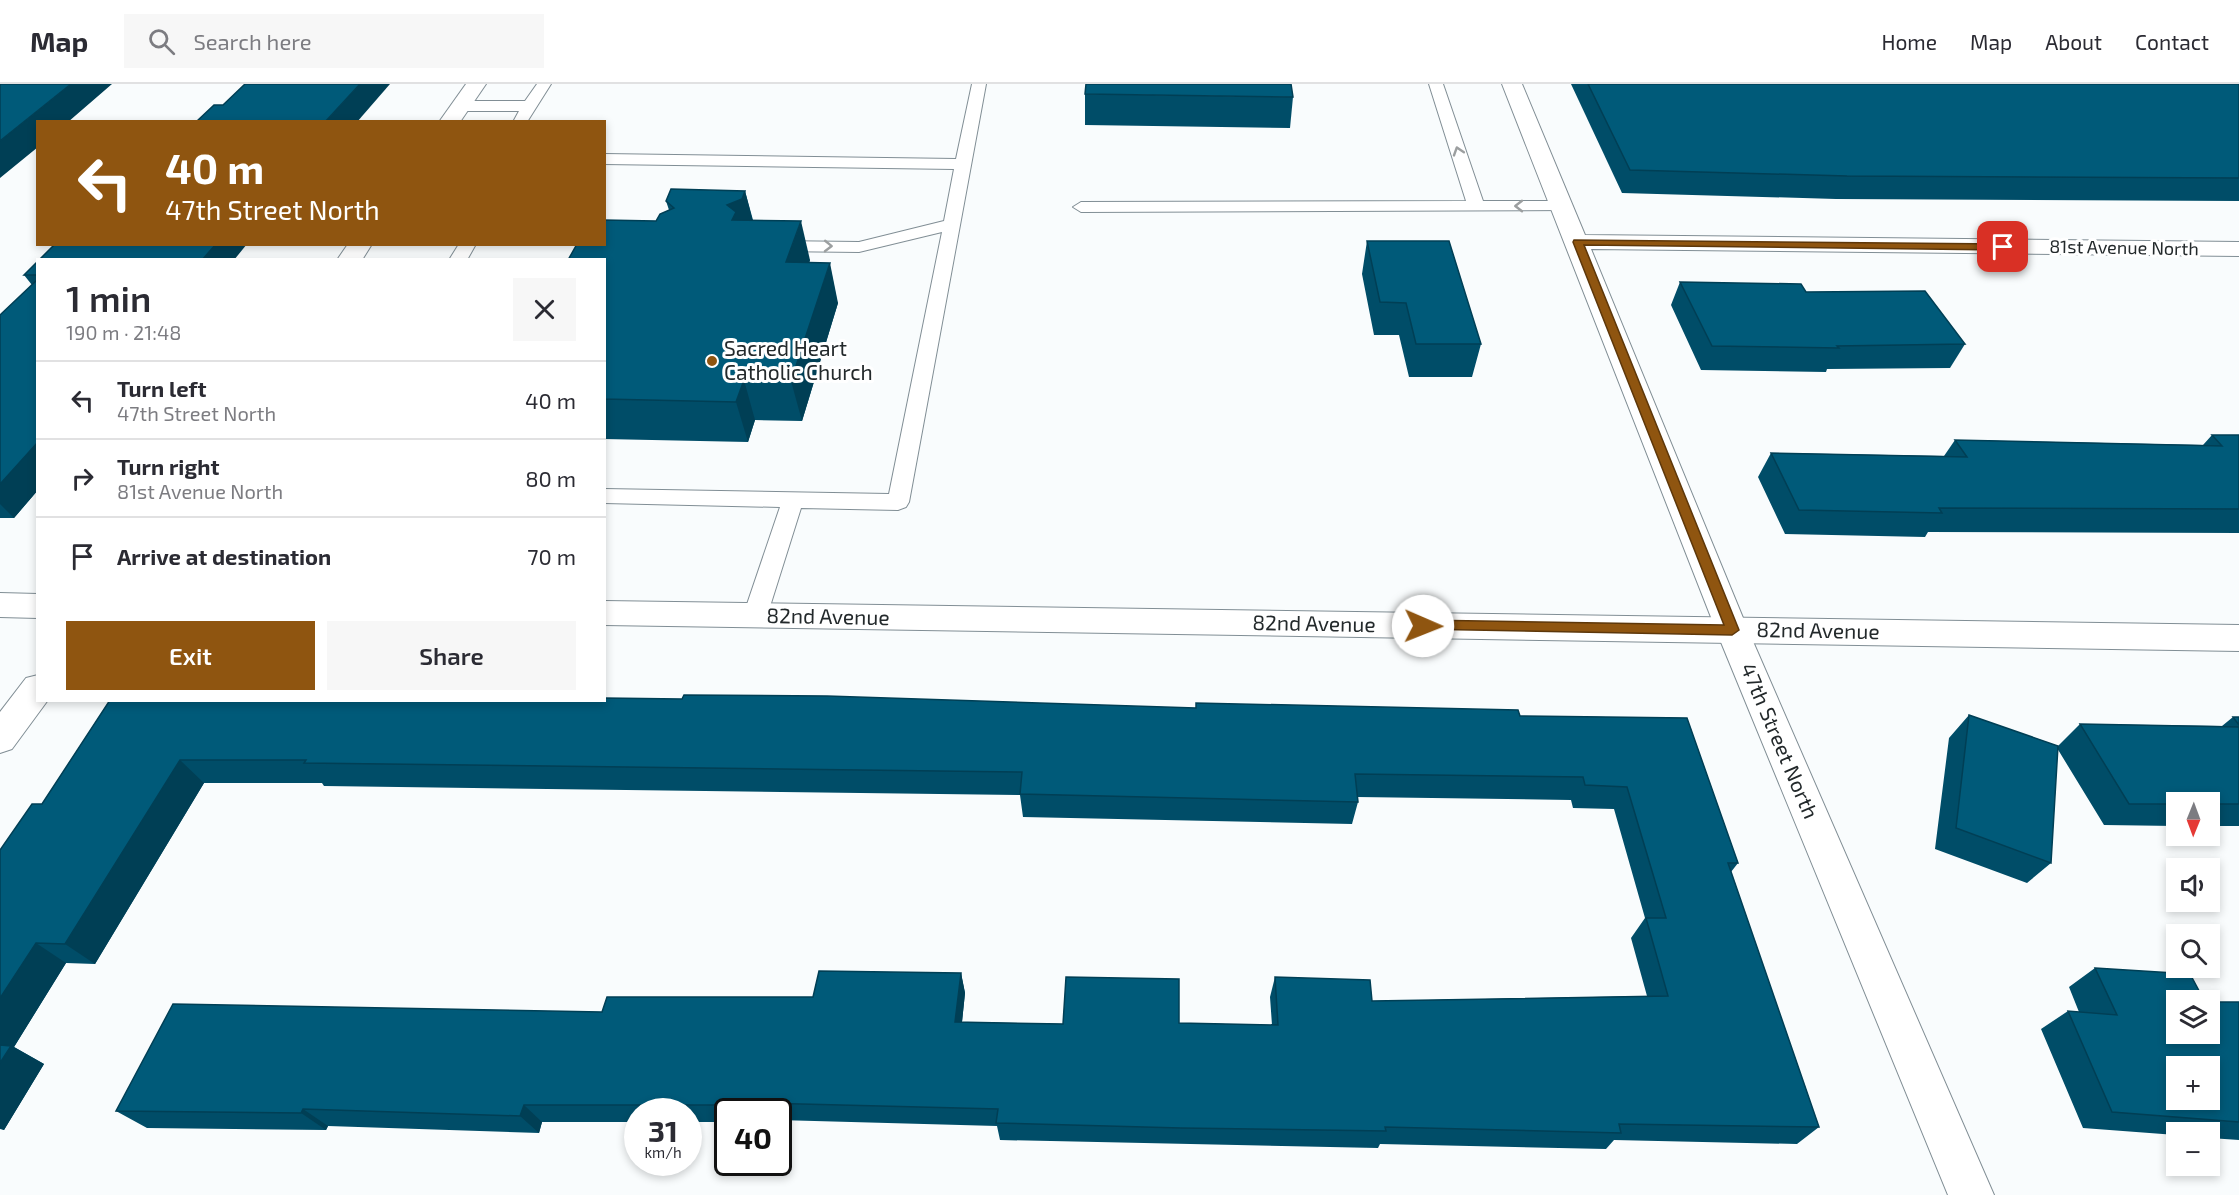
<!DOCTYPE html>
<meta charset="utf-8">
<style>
:root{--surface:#fff;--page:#f7f7f7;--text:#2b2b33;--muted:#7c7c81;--line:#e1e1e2;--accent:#8f5510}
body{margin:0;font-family:"Exo 2",sans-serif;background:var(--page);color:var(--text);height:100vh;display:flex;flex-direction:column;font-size:22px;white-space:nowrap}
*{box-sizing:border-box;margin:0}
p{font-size:20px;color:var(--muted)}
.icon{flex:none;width:33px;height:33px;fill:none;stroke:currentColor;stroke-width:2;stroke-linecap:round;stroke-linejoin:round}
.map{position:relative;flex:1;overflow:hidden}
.panel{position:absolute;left:36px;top:174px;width:570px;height:444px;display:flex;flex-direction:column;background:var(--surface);border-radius:0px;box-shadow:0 3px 9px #0003}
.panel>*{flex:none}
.hud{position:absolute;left:36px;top:36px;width:570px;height:126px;border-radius:0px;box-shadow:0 3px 9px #0003;background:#8f5510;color:#fff;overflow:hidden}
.needle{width:39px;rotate:181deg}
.tools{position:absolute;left:2166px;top:708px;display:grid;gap:12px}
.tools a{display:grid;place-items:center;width:54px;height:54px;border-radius:0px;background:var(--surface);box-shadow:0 3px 9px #0003;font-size:30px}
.speed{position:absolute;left:624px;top:1014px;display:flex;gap:12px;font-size:30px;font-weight:700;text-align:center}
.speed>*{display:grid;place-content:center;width:78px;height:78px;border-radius:50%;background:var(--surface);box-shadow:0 3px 9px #0003;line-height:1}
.speed small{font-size:15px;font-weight:400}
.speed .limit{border:3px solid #111;border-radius:9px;background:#fff;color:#111}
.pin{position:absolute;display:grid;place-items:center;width:51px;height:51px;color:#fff;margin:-26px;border-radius:12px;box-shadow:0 3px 9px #0006}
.me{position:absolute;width:66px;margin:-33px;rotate:91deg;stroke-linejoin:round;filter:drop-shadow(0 0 4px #0008)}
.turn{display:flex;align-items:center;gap:21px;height:126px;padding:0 30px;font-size:27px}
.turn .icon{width:78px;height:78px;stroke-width:2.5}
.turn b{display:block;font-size:42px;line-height:51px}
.round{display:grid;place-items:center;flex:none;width:63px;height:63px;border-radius:0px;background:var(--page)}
.head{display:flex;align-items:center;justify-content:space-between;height:102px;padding:0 30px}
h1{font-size:36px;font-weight:600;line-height:45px}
.action{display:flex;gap:12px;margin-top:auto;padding:12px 30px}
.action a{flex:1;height:69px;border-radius:0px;background:var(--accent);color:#fff;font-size:24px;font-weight:600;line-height:69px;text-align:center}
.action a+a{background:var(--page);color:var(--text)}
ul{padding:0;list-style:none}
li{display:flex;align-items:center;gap:18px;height:78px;padding:0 30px;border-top:2px solid var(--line)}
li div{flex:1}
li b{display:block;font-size:22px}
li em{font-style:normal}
header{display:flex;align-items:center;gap:36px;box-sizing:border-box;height:84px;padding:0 30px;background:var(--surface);border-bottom:2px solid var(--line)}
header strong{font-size:28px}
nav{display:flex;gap:33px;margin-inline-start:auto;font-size:21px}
.search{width:420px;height:54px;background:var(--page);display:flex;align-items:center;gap:15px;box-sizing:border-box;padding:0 21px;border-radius:0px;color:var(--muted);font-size:22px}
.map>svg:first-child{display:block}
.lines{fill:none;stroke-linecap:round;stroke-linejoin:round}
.service-casing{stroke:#818e95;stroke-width:2}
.minor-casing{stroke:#818e95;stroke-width:2}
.tertiary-casing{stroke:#818e95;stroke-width:2}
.service{fill:#fff;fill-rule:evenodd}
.minor{fill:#fff;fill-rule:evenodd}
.tertiary{fill:#fff;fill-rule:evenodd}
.wall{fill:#004d68}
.shaded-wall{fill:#003f55}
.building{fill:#005a79;stroke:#003f55;stroke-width:1.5;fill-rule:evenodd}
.oneway{stroke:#9c9fa0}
.route{fill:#8f5510;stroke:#5d370a;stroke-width:1.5}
.poi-dot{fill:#8f5510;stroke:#fff;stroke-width:2}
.labels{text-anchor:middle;stroke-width:6;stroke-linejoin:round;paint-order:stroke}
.far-street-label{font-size:18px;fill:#23292b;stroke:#fff}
.poi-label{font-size:21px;fill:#23292b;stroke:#fff;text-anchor:start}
.street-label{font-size:21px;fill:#23292b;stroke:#fff}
</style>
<header>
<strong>Map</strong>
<div class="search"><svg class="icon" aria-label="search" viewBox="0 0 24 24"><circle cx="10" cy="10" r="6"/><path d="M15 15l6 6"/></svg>Search here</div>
<nav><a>Home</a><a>Map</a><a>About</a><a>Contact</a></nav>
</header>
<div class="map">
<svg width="2239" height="1111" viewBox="0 0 2239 1111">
<rect width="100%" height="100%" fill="#f9fcfd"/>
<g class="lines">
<g class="service-casing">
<g id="service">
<polygon points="537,0 551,0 527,38 513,38 519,27 460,27 452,22 460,17 525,17"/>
<polygon points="972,0 986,0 909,418 906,423 898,426 801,424 767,532 763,538 755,541 747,538 743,532 780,423 604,419 604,405 889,410 942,148 859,168 775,167 766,162 775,157 859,158 944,137 954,85 604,80 604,70 956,75"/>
<polygon points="1429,0 1443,0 1483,117 1563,117 1571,122 1569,126 1081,128 1073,123 1081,118 1466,117"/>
<polygon points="459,160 476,160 467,176 449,176"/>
</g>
</g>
<g class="minor-casing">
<g id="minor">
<polygon points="466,0 486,0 460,38 439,38"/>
<polygon points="1502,0 1522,0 1585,151 2239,158 2239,172 1591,165 1748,546 1994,1111 1948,1111 1716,546"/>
<polygon points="348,160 372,160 362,176 337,176"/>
<polygon points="38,591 38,616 48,616 12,665 0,669 0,628 26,594"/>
</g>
</g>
<g class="tertiary-casing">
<g id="tertiary">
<polygon points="0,509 38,510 38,534 0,533"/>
<polygon points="604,517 2239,541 2239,567 604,541"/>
</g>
</g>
<use href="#service" class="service"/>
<use href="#minor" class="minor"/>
<use href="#tertiary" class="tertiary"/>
</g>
<g class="wall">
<polygon points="1571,0 2239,0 2239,117 1836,115 1622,109"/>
<polygon points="1085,10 1293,13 1290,44 1085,41"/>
<polygon points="745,107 753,136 810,176 809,179 838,219 802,337 755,336 748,358 604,355 604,176 656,137 669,126 666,117"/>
<polygon points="1367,157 1481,260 1472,293 1409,293 1399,251 1374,251 1362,190"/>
<polygon points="38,177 38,406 14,434 0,434 0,231 32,201 24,191"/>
<polygon points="1680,198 1806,208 1965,260 1950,284 1827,285 1826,288 1701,286 1671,221"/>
<polygon points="2212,351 2239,351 2239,449 1928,448 1925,453 1785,450 1758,393 1771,369 1944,372 1955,356 2203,361"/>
<polygon points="110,616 1196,624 1196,619 1520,632 1687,634 1738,779 1731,788 1819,1043 1797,1060 1614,1056 1606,1065 1380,1060 1378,1064 1000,1056 997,1042 778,1036 778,1028 728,1028 728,1038 688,1038 688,1028 638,1028 638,1038 542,1038 539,1049 328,1042 326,1046 147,1044 116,1027 602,928 813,913 961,889 965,909 962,938 1063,940 1179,939 1272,941 1270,913 1275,893 1372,917 1647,912 1631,854 1645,834 1614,725 1573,724 1571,716 1357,713 1358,718 1352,740 1023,733 1020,711 324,702 322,699 204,699 95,880 66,879 14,963 44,980 4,1046 0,1045 0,766 42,720"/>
<polygon points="1969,631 2058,662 2080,640 2222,642 2233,633 2239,633 2239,742 2210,742 2210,718 2176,718 2176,742 2104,741 2057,664 2051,779 2027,799 1935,765 1949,654"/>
<polygon points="2095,884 2176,950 2239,918 2239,1056 2210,1054 2210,1048 2176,1048 2176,1051 2083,1044 2041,945 2068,927 2079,928 2069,903"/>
</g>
<g class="shaded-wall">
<polygon points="71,0 112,0 68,38 38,38 38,63 0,94 0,57"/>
<polygon points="360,0 390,0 357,38 325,38"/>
<polygon points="745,107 755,146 743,175 727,121"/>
<polygon points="801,137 810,176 795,218 786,178"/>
<polygon points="214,160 247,160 234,176 202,176"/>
<polygon points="830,179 838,219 802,337 791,297"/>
<polygon points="744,296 755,336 748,358 736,318"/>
<polygon points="38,358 38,406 14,434 0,420 0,400"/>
<polygon points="180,676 204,699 95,880 65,860"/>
<polygon points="36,859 66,879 14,963 44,980 4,1046 0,1044 0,914"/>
<polygon points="961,889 965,909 960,957 955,938"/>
<polygon points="728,1018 735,1028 732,1028 727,1021"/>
<polygon points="524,1021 542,1038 539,1049 520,1032"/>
<polygon points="303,1025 328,1042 326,1046 301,1029"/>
</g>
<g class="building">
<polygon points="0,0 71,0 0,57"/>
<polygon points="245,0 360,0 325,38 196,38 214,21 223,21"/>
<polygon points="1086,0 1291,0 1293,13 1085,10"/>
<polygon points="1588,0 2239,0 2239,94 1847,92 1630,86"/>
<polygon points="671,105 745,107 742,115 727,121 736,128 732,136 801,137 786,178 830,179 791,297 744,296 736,318 604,315 604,176 568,176 577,160 604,160 604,136 656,137 660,130 674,124 666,117"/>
<polygon points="1367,157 1449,157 1481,260 1416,260 1406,219 1380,218"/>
<polygon points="55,160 216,160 202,176 39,176"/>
<polygon points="38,177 38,191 24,191"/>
<polygon points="38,195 38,358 0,400 0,231"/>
<polygon points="1680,198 1801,200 1806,208 1925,207 1965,260 1837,262 1839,264 1712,262"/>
<polygon points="2212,351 2239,351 2239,425 1939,424 1942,429 1799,426 1771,369 1967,373 1955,356 2222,362"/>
<polygon points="684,611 827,612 1196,624 1196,619 1518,626 1520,632 1687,634 1738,779 1728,779 1819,1043 1619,1040 1621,1049 1385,1043 1386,1047 1181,1044 996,1039 998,1025 728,1018 727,1021 524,1021 520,1032 303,1025 301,1029 116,1027 173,920 602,928 607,913 813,913 819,887 961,889 955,938 1063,940 1066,893 1179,895 1179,939 1278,941 1275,893 1370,896 1372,917 1668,912 1646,834 1666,834 1627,703 1585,701 1583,693 1355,690 1358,718 1020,710 1022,688 304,679 306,676 180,676 65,860 36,859 0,914 0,766 32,720 42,720 110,616 604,616 604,614 682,615"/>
<polygon points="1969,631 2058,662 2051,779 1956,744"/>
<polygon points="2233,633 2239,633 2239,641"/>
<polygon points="2080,640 2239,643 2239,720 2210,720 2210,718 2176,718 2176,720 2129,720"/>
<path d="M2095,884L2190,890L2204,916H2176V950H2210V918H2239V1038L2112,1028L2068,927L2117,931ZM2176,982H2210V1016H2176Z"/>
<polygon points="0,961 11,962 0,979"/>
</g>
<defs><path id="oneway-chevron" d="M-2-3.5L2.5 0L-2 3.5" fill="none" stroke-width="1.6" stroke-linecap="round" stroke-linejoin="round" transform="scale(1.5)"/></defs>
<g class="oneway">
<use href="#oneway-chevron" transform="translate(1458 67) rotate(-108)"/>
<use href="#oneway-chevron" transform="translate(1519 122) rotate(180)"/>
<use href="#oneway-chevron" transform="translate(828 162) rotate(1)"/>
</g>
<polygon class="route" points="1574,156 2003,160 2008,163 2003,166 1584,161 1739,546 1732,551 1418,545 1416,542 1423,536 1724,541 1573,158"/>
<circle class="poi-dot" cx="712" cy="277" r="6"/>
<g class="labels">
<g class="far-street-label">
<text transform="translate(2124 164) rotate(1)" y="6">81st Avenue North</text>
</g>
<g class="poi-label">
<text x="724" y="272">Sacred Heart<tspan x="724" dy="24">Catholic Church</tspan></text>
</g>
<g class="street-label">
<text transform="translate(828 533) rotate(1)" y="7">82nd Avenue</text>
<text transform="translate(1314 540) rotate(1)" y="7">82nd Avenue</text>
<text transform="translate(1818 547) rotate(1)" y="7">82nd Avenue</text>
<text transform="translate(1779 657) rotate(67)" y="7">47th Street North</text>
</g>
</g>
</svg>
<div class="tools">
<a><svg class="needle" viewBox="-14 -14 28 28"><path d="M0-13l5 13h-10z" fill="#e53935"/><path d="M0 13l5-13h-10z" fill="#7c7c81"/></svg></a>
<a><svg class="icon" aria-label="sound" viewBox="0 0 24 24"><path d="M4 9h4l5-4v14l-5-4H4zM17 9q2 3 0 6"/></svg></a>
<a><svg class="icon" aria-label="search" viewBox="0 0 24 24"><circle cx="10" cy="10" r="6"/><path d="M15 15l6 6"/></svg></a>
<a><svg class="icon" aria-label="layers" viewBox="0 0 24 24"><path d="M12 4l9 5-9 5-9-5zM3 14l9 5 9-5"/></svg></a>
<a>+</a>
<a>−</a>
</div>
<div class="speed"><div>31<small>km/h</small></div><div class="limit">40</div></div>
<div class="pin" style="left:2003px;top:163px;background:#d93025"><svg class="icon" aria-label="arrive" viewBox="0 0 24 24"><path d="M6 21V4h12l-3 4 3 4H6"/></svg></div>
<svg class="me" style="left:1423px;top:542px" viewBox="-20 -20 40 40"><circle r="19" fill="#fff"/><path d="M0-13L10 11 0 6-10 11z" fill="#8f5510"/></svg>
<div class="hud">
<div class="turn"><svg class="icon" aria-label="left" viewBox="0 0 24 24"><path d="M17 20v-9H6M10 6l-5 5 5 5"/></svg><div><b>40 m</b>47th Street North</div></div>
</div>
<section class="panel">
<div class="head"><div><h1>1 min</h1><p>190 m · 21:48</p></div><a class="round"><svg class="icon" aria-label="close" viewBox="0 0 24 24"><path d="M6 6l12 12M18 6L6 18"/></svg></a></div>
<ul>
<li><svg class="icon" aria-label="left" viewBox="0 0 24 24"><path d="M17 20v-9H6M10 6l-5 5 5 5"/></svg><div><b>Turn left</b><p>47th Street North</p></div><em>40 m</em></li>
<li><svg class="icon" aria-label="right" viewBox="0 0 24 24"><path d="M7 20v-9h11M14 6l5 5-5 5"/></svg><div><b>Turn right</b><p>81st Avenue North</p></div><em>80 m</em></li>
<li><svg class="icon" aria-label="arrive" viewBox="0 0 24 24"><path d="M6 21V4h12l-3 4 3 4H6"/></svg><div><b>Arrive at destination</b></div><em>70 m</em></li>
</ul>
<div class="action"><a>Exit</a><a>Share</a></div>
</section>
</div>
